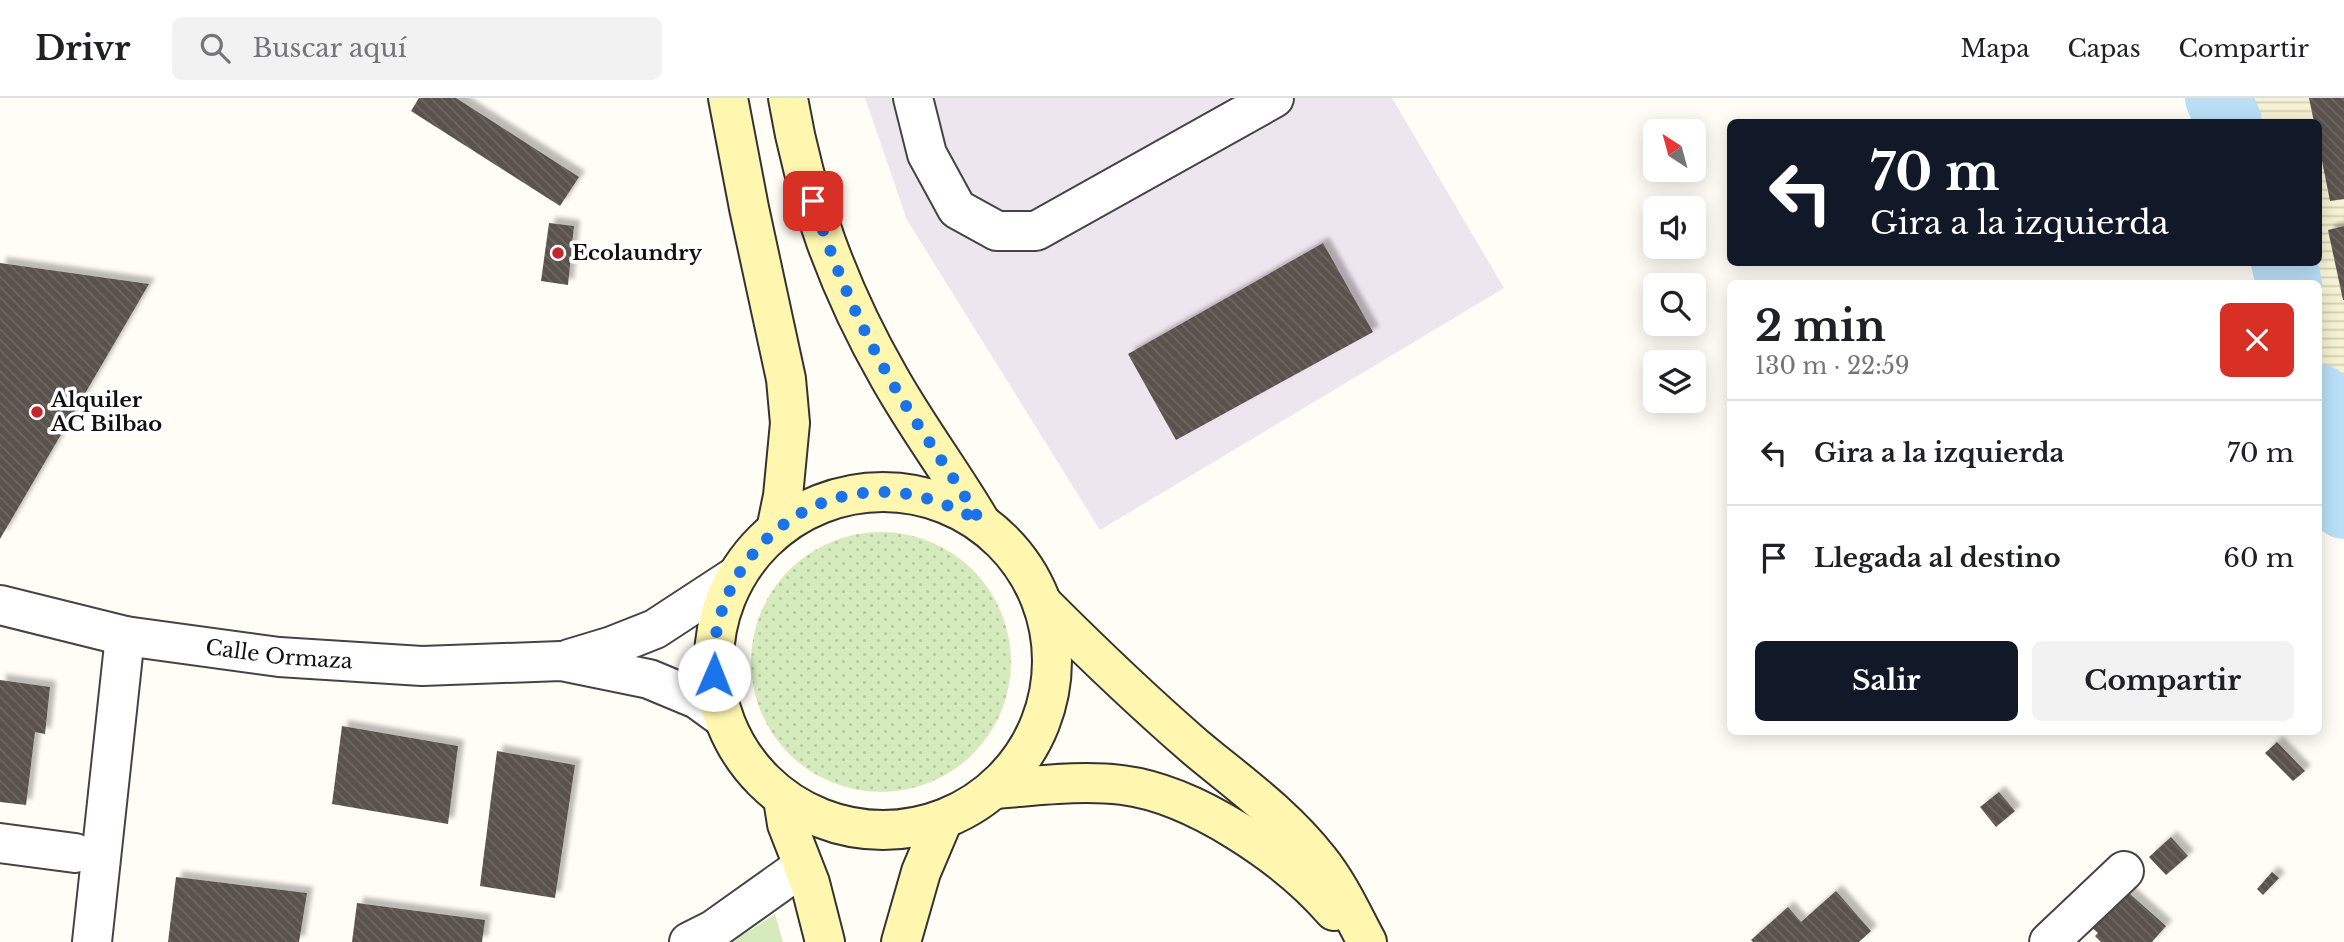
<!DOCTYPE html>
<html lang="es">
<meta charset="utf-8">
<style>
:root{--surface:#fff;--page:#f2f2f2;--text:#202124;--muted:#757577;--line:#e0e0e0;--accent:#111827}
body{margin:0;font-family:"Libre Baskerville",serif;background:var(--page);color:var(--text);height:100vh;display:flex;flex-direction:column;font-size:26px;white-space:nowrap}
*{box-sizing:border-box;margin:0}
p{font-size:23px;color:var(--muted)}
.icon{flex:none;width:38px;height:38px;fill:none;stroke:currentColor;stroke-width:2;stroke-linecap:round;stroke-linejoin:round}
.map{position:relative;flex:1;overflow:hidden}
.drawer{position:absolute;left:1727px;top:182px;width:595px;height:455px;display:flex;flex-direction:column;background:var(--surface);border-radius:10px;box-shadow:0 4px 18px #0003}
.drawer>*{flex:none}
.top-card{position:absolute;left:1727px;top:21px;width:595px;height:147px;border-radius:10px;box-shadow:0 4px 18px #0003;background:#111827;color:#fff;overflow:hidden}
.needle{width:46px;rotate:324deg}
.controls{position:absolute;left:1643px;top:21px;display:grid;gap:14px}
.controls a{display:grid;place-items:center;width:63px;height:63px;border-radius:10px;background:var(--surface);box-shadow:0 4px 18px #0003;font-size:35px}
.pin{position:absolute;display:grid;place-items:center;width:60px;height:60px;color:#fff;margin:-30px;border-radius:14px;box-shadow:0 4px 10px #0006}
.me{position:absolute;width:77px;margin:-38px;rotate:1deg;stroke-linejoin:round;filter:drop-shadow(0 0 5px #0008)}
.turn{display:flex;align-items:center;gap:24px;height:147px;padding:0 28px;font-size:32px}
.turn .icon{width:91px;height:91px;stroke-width:2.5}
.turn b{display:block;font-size:49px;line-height:60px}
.round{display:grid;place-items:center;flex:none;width:74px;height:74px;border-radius:10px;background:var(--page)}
.head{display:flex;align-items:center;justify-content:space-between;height:119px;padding:0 28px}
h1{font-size:42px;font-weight:700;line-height:52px}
.button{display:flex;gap:14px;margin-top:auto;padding:14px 28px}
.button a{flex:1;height:80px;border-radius:10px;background:var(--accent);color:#fff;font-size:28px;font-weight:700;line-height:80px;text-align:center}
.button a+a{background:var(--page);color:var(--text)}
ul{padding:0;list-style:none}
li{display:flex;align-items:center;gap:21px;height:105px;padding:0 28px;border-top:2px solid var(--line)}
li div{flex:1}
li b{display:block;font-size:26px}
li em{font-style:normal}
header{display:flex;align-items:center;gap:42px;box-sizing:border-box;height:98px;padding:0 35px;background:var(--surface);border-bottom:2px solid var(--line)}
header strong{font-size:33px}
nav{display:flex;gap:38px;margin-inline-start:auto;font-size:24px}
.search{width:490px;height:63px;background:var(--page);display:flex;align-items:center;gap:18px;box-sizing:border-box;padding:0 24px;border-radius:10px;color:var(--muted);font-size:26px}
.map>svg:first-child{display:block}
.industrial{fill:#eee6ef}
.farmland{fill:url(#farmland-rules)}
.park{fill:#d5ebbd}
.garden{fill:url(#garden-dots)}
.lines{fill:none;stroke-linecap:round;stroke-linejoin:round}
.river{stroke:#b9e0f7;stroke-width:66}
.building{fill:url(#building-back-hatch);filter:url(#shadow)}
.street-casing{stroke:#444;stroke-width:42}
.secondary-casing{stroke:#333;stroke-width:42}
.street{stroke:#fff;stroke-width:38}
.secondary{stroke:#fff6b0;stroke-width:38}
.route{stroke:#1a73e8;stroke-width:12;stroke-dasharray:0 21.6}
.poi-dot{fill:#c4262e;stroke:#fff;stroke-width:2.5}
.labels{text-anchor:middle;stroke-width:7;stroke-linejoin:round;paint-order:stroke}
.poi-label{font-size:21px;font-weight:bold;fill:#111;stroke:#fff;text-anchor:start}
.street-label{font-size:21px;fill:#111;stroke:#fff}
</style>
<header>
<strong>Drivr</strong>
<div class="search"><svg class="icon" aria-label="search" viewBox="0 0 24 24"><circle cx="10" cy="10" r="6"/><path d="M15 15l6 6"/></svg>Buscar aquí</div>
<nav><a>Mapa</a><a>Capas</a><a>Compartir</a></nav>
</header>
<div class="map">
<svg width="2344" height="844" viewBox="0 0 2344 844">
<defs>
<pattern id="farmland-rules" width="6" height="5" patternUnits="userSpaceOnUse" patternTransform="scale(1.75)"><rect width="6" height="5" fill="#f6f3d4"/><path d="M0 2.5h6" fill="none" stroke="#d2cfb5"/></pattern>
<pattern id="garden-dots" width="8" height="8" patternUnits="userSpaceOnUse" patternTransform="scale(1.75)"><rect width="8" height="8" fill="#d5ebbd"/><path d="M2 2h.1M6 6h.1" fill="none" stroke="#b6c8a1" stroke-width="1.8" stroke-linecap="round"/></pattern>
<pattern id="building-back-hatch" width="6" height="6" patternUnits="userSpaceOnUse" patternTransform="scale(1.75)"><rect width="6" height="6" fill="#5a524d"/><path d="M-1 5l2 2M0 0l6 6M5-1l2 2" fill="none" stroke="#6d6662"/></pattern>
<filter id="shadow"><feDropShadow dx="6" dy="-6" stdDeviation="2" flood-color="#0004"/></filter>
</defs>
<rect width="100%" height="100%" fill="#fffdf5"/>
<polygon class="industrial" points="865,0 1392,0 1504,190 1100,432 907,122"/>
<polygon class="farmland" points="2226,0 2344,0 2344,363 2319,285 2319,186 2286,185 2279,165 2319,164 2319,24 2234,24"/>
<polygon class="park" points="775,816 783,844 732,844"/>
<circle class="garden" cx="881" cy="564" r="130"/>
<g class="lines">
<g class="river">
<polyline points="2218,0 2229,24"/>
<polyline points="2284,164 2289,186"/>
<polyline points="2319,299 2344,408"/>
</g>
</g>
<g class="building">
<polygon points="419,0 456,0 579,79 560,108 411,13"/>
<polygon points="2309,0 2344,0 2344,101 2330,103 2319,48 2319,24 2314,24"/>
<polygon points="549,125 574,128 568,187 541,183"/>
<polygon points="2344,128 2344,202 2343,202 2328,132"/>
<polygon points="1323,145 1373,234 1176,342 1128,256"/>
<polygon points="0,165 149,186 0,441"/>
<polygon points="0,582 50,589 45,636 35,634 26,707 0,704"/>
<polygon points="342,628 458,648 448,726 332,706"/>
<polygon points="2277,644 2305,673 2293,683 2265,655"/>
<polygon points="497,653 575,667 555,800 480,788"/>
<polygon points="1999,694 2015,713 1996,729 1980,709"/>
<polygon points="2171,739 2188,758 2166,777 2149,759"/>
<polygon points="2272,774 2279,780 2263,797 2257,791"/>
<polygon points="176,779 307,795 299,844 168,844"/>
<polygon points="2120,787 2166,828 2152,844 2101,844 2095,838 2098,835 2081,820"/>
<polygon points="1836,793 1871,833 1859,844 1753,844 1751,842 1788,809 1801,824"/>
<polygon points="357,805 485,822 482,844 352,844"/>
</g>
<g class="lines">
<g class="street-casing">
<g id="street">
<polyline points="913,0 927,56 957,111 997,133 1036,133 1274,0"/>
<path id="s1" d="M0,507L125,538L279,559L422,568L561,563L649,581L697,601L723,620"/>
<polyline points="569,561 612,548 655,531 736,478"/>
<polyline points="0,745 75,755"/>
<polyline points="92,844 125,538"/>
<polyline points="689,844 713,832 803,768"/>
<polyline points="2049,844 2124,773"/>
</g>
</g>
<g class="secondary-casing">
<g id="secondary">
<polyline points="728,0 749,110 786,281 790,325 783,398 776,432"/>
<path d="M788,0C804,97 840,194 889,279C917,329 951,374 980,423"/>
<circle cx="883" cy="563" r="169"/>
<path d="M1043,506C1092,555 1141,602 1194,648C1238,685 1282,715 1319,762C1339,787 1352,816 1367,844"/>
<path d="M994,691C1037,688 1080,682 1122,687C1195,696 1287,759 1334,813"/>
<polyline points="783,701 787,726 810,785 825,844"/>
<polyline points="901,844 921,774 943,722"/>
</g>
</g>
<use href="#street" class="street"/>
<use href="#secondary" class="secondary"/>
</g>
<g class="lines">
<path class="route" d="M714,577C707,483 782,395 878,394C916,393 948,406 980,423C951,374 917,329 889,279C857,223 833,164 813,103"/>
</g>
<g class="poi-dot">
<circle cx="558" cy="155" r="7"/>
<circle cx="37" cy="314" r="7"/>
</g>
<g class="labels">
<g class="poi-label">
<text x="572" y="162">Ecolaundry</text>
<text x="51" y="309">Alquiler<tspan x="51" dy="24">AC Bilbao</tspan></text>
</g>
<g class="street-label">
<text dy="7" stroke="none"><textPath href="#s1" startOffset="284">Calle Ormaza</textPath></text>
</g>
</g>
</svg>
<div class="controls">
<a><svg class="needle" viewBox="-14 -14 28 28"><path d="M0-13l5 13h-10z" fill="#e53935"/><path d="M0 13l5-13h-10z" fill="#757577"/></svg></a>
<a><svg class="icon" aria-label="sound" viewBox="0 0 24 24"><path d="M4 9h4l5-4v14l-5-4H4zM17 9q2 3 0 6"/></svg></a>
<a><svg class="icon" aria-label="search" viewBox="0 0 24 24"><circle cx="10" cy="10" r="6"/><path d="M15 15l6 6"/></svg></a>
<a><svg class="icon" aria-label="layers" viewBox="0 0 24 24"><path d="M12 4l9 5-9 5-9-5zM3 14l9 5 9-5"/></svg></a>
</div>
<div class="pin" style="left:813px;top:103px;background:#d93025"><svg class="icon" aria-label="arrive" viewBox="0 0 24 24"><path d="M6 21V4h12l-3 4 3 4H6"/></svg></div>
<svg class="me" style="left:714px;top:577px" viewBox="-20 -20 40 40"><circle r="19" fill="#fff"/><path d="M0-13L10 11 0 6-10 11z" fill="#1a73e8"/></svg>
<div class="top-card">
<div class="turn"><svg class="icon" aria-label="left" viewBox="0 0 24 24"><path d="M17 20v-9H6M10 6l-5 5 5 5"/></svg><div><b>70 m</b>Gira a la izquierda</div></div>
</div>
<section class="drawer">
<div class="head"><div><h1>2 min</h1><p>130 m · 22:59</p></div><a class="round" style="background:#d93025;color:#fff"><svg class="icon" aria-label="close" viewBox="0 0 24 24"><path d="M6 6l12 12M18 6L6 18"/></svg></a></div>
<ul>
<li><svg class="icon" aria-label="left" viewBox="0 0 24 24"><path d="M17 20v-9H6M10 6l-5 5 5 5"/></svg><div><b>Gira a la izquierda</b></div><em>70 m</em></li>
<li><svg class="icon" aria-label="arrive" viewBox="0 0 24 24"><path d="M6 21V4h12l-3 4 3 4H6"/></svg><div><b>Llegada al destino</b></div><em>60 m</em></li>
</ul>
<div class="button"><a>Salir</a><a>Compartir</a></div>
</section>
</div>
